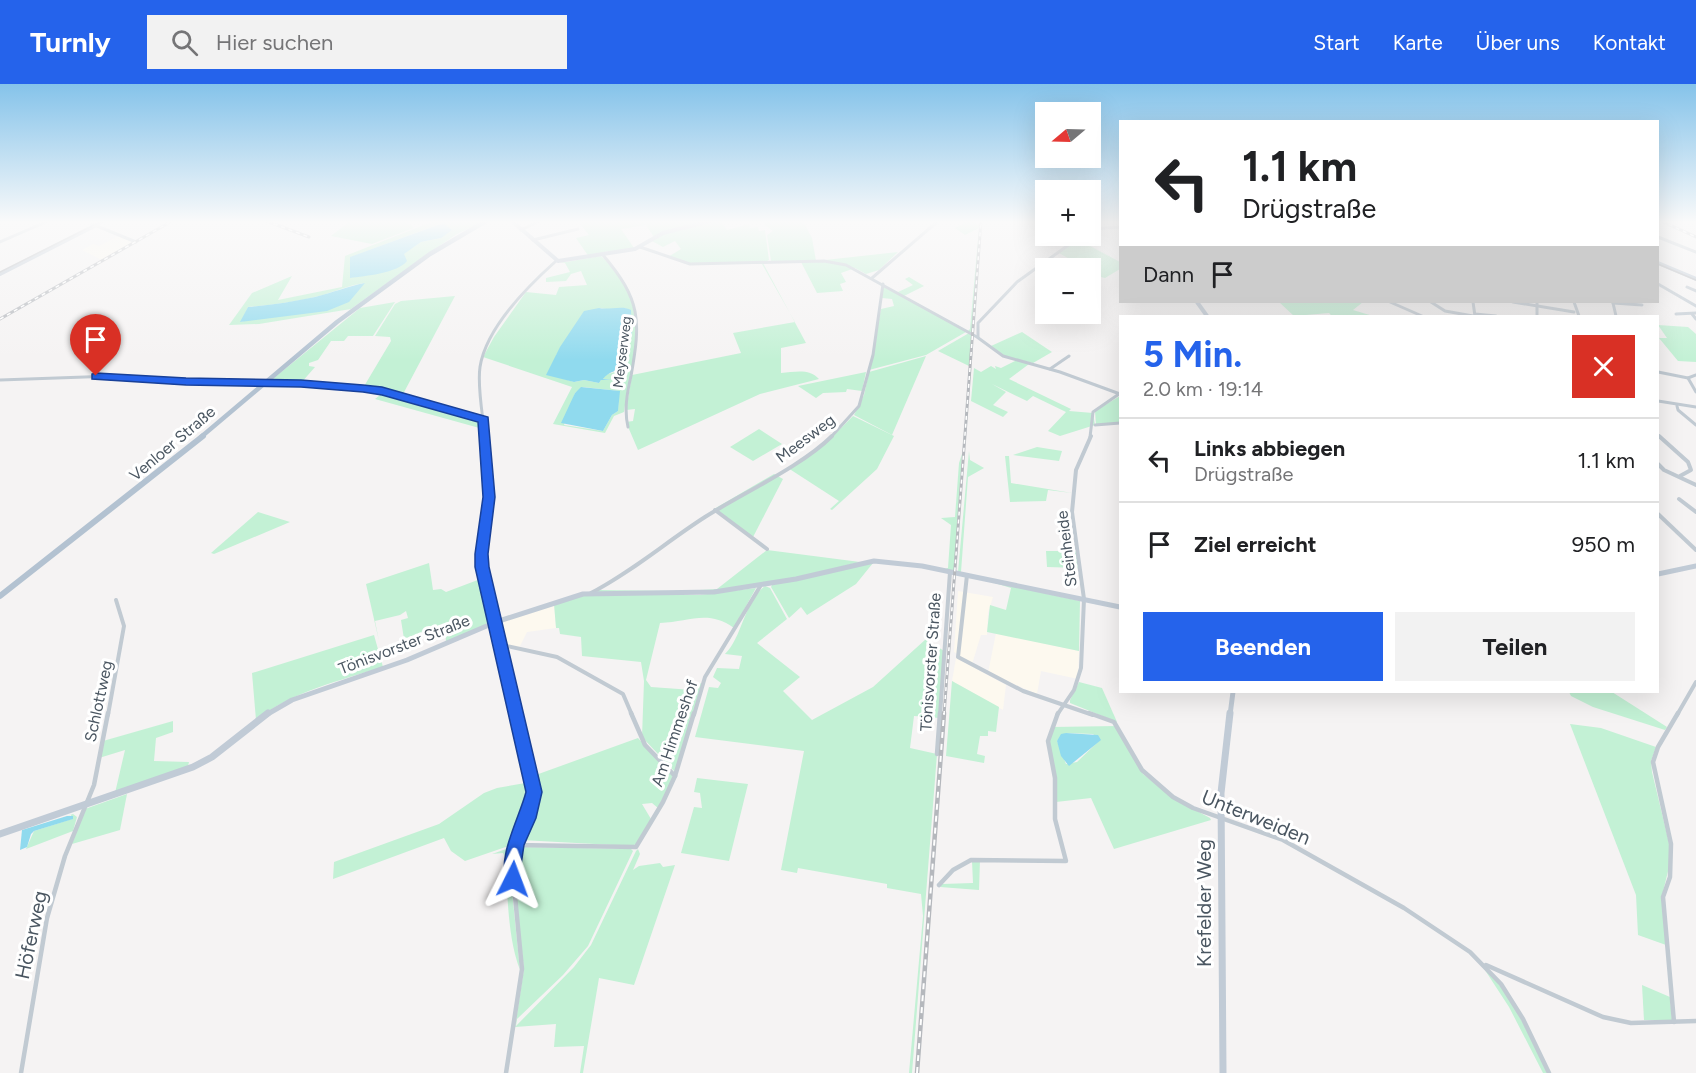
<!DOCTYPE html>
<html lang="de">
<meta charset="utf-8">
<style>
:root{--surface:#fff;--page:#f2f2f2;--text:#202124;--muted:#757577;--line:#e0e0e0;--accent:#2563eb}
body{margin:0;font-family:Figtree,sans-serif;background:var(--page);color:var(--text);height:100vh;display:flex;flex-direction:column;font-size:22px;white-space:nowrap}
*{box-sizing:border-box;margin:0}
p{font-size:20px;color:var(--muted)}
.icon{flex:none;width:33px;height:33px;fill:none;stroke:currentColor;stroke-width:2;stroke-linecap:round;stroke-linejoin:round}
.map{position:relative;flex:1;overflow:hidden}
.panel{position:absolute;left:1119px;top:231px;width:540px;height:378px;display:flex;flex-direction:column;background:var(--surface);border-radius:0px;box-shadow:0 6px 24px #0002}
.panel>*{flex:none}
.guide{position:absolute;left:1119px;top:36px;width:540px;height:183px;border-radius:0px;box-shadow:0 6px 24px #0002;background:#fff;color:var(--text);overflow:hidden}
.needle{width:39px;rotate:251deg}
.buttons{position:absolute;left:1035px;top:18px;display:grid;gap:12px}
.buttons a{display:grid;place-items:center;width:66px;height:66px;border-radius:0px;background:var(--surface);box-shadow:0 6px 24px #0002;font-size:30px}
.pin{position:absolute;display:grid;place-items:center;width:51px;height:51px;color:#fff;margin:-62px -26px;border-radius:50% 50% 50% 0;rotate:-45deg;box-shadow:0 0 6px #0007}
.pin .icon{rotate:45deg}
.me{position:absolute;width:66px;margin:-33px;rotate:3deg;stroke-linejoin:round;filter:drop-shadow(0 0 4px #0008)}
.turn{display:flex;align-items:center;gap:21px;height:126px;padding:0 24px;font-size:27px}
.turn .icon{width:78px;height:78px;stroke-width:2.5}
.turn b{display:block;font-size:42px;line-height:51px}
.then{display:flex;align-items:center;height:57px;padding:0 24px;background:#0003;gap:12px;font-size:22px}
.round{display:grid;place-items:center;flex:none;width:63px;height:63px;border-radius:0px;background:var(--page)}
.head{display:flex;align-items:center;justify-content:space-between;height:102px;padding:0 24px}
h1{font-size:36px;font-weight:700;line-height:45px;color:var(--accent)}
.primary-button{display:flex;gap:12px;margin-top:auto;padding:12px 24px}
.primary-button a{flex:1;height:69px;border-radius:0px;background:var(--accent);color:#fff;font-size:24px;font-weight:700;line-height:69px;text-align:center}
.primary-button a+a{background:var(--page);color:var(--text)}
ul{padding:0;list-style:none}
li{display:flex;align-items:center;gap:18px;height:84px;padding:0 24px;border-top:2px solid var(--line)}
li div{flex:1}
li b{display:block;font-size:22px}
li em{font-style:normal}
header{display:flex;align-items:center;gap:36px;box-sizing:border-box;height:84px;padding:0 30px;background:var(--accent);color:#fff}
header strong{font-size:28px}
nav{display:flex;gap:33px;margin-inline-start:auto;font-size:21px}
.search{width:420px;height:54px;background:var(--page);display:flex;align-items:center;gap:15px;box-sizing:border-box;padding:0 21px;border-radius:0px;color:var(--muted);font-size:22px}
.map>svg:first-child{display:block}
.commercial{fill:#fdf9ef}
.green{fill:#c3f1d5;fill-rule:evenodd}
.water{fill:#90daee}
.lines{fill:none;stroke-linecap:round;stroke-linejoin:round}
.street-far2{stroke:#c1cad2;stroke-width:3}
.street-far1{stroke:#c1cad2;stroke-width:4}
.street{stroke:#c1cad2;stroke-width:4.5}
.secondary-far2{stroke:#c1cbd6;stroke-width:4}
.secondary-far1{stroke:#c1cbd6;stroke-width:5}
.secondary{stroke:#c1cbd6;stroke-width:7}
.primary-far1{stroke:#b3c2d1;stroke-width:4.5}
.primary{stroke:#b3c2d1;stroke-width:6}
.tram{stroke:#b5b8bd;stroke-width:1.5}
.rail-far1-casing{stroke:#b5b8bd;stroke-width:3}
.rail-casing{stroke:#b5b8bd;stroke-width:4.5}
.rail-far1{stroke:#fff;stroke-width:1.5;stroke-dasharray:4;stroke-linecap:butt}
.rail{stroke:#fff;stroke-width:2;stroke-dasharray:6;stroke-linecap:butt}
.route{fill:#2563eb;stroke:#184099;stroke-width:1.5}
.labels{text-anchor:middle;stroke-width:6;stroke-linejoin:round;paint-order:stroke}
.far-street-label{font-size:14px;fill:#4a5661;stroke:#fff}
.street-label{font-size:16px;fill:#4a5661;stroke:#fff}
.near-street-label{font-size:20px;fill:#4a5661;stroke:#fff}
</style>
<header>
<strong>Turnly</strong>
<div class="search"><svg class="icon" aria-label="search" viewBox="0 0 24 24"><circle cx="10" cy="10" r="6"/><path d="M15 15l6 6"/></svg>Hier suchen</div>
<nav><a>Start</a><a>Karte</a><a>Über uns</a><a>Kontakt</a></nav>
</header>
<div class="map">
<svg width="1696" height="989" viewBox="0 0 1696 989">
<rect width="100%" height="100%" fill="#f5f3f3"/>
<g class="commercial">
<polygon points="118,152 134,158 102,176 82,166 93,160 99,162"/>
<polygon points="958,507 993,513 988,529 987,551 981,551 972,580 954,568"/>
<polygon points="554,520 556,544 527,548 519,564 504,560 499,539"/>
<polygon points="996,549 1079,567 1078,595 1041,587 1037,610 988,589"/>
<polygon points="956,574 1006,601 1003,626 952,597"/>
</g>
<g class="green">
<polygon points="350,137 407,137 414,144 372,160 331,152"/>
<path d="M434,137L482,138L457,150L423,173L351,225L259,240L229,241L252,209L292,192L278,216L342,203L345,172ZM442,139L441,154L421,158L403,170L351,173ZM365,199L241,238L248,223C272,221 296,218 319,212C334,208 349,201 365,199Z"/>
<polygon points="578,137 708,137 654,153 646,141 621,145 634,164 609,169 608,167 589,173 576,154 589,151"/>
<path d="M713,137H721L727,146L749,140L750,144L758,143L759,147L765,146L769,176L763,179L806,259L781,264V289C795,288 809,284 819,295L760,310L638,366L626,338L633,337L635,325L626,326L632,291L741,269L733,249L795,238L762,180H690L668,173L681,165L675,157L663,163L652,157L657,152Z"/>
<polygon points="764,137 803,137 812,154 816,177 898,168 879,186 866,190 855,184 841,189 846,198 840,200 843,207 817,209 801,178 771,177 767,151 773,147 765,141"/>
<polygon points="963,137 973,137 979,141 981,137 972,249 966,248 926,271 869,286 881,225 894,222 892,215 882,214 883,203 898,208 913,201 905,195 909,193 924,202 904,212 968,247 970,245 979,144 965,151 955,144 964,139"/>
<polygon points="1077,155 1120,178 1120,185 1105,194 1101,193 1094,196 1091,195 1090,184 1076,184 1082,182 1059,169"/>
<path d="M601,172C658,222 632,264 624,328L614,332L605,349L553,340L572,303L483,273L494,253L526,208L556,211L559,203L587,201L581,187L571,190L566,197L546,198V194L570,188L565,179H560ZM599,224L613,226L626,224C635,236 632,251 626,263L628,266L626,272L616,279L622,280L618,287L605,291L603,295L611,296H601L599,299L584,296L574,298L558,293L556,271ZM583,303L619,307L618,327L612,331L603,347L564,341L575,309Z"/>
<polygon points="455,212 402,312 363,304 391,257 390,253 375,252 395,220 401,217"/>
<polygon points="395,218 373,252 348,252 344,257 331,257 318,276 309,279 309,282 315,283 301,299 269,298 360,224"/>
<polygon points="1279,218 1363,218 1353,226 1373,232 1332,232 1329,229 1294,232"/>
<polygon points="1658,241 1688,243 1696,250 1696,278 1678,277 1659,254 1667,254"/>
<polygon points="1022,248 1052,268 1033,279 1003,272 991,262"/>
<polygon points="969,249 972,251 969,282 938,267"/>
<polygon points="926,272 892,351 854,331 864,311 869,288"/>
<polygon points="1017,276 1029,280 1009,295 1071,325 1069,327 1093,329 1095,341 1060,352 1048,347 1066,328 1033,312 1027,317 992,300 1006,308 993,321 1008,328 1003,333 971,317 974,284 981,288 991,282 996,285 995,282 1001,284"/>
<polygon points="866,288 862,307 847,305 846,308 823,309 816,314 798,302"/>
<polygon points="384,308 482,337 483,345 375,315"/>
<polygon points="1120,312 1120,338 1096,341 1095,327"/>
<polygon points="853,332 894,352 877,385 832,426 830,425 839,417 788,384 828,357"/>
<polygon points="759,345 782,360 753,377 730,363"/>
<polygon points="1037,363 1062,367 1059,377 1013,371"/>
<polygon points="969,367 970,376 984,384 968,393 961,488 958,488"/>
<polygon points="962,370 954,487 945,485 948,484 951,441 941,434 955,433 959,379"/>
<polygon points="1005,372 1009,372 1011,399 1072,409 1048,406 1046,417 1010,418"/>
<polygon points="774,390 783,395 752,455 714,425"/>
<polygon points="258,428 290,438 214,470 211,469"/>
<polygon points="767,466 860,478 799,493 705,508 596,508 599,506 681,507 717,505"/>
<polygon points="1046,467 1077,467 1080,484 1047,483"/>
<polygon points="429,479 433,506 441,505 446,508 483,494 494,538 446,559 445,539 404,555 401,536 408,534 406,527 400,531 375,537 379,557 366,500"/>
<polygon points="873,479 856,500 807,531 801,523 789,534 771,503 772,501"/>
<polygon points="988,497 1080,517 1079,567 987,548 990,521 1006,526 1011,504"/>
<path d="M765,502L770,504L787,535L757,559L800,593L783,607L812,636L873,603L926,555L944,567L939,634L914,632L910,664L937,670L912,989H909L923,832L921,810L887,804V800L798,784L797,789L781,786L804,667L695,653L709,603L718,604L721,599L713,593L717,584L739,585L742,572L725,570C742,554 744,518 765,502Z"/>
<path d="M756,504L734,544C708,525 689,538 660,539L646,596L651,603L693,606L697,599L703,600L675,688L642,653L644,597L641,578L582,572L581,553L560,550L559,544H556L554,520L583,511H699Z"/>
<path d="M374,551L383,583C339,597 293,607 256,636L252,589Z"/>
<polygon points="952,597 999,623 996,648 988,647 988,652 980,652 977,670 985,672 984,679 946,672"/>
<polygon points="1079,598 1102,604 1117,638 1070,619 1070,616"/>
<polygon points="1569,608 1612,608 1667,643 1665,646 1593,623 1571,612"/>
<polygon points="173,637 173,648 156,654 154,677 189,678 188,682 115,709 125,666 99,674 103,657"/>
<polygon points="1570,640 1601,644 1656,663 1651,677 1652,688 1669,759 1669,783 1662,812 1666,861 1638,851 1636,811"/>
<path d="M1117,642L1143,690L1173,714L1210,734L1211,736L1114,765L1091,714L1056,718L1049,659L1052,643ZM1066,649L1093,650L1100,656L1077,678L1066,680L1057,657Z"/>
<path d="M638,654L672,691V695L658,724L652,719L642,720L651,735L636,760L632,762L521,756C530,735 538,716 533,692Z"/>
<polygon points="697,694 748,700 729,777 681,769 694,723 702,724 700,709 694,708"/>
<polygon points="531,698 532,703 524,737 514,760 465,777 451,767 444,754 333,795 334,778 439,740 484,709 497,704"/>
<polygon points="127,710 120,746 72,760 85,725"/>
<polygon points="73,730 77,733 73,747 26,765 34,747 72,735 71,731 67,732"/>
<polygon points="522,763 631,765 633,767 588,862 563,891 517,935 516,942 574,883 591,861 636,767 638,765 640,770 633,786 639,782 660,779 663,783 675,781 634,901 599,894 583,989 580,989 584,962 554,963 556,940 515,943 524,885 515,807 514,785 517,766"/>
<path d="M509,764L512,765V807L520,886C507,852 508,809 505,773L503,769L492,770Z"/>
<polygon points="980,776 979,806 940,803 942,800 973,799 972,777"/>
<path d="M1481,880C1512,910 1529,951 1547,989H1543L1509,923Z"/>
<polygon points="1642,901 1670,913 1672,936 1644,936"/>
</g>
<g class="water">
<path d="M443,139L452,146L441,154L421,158L404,170L407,177C398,189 365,192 350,194V173Z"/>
<path d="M365,199L349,218L327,227L240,238L248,223C271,221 292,218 315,213C332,209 348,202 365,199Z"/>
<path d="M599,224C609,226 623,221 631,226L632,251L626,263L628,266L626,272L616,278L619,281L624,279C619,288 608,287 603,295L612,296H601L599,299L584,296L574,298L546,291L560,263L584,227Z"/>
<polygon points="581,303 620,307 618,327 612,331 603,347 561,339 575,309"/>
<polygon points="1066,649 1098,651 1101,656 1069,682 1061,672 1057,657 1061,650"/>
<polygon points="67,732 73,732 73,735 34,747 31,750 27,763 20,766 22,746"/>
</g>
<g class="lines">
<g class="street-far2">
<polyline points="92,140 136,158"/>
<polyline points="1090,145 1120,143"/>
<polyline points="521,146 539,137"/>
<polyline points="1658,153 1696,168"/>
<polyline points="533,156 578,145"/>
<polyline points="0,158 48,137"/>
<polyline points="640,163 690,180 824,177 846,181 977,253 1003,272 1060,288 1120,310"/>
<path d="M603,171C641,216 641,236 631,292C627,309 624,326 628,343"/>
<polyline points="872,194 938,137"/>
<polyline points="1658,200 1696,222"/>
<polyline points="1687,203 1696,207"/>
<polyline points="1390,218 1422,232"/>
<polyline points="1431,218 1445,227 1473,232"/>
<polyline points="1473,218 1475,232"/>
<polyline points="1513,218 1574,228"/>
<polyline points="1537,218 1537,232"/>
<polyline points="1574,218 1579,232"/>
<polyline points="1613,219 1642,221"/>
<polyline points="1613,219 1616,232"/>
<polyline points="1475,230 1496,232"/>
<polyline points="1676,230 1696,229"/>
<polyline points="1692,230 1696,235"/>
<polyline points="978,253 978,239 1017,198 1081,152"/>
<polyline points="1050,285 1069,272"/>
<polyline points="1658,288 1688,294"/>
<polyline points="1696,291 1688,294 1696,308"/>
<polyline points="0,296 113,292 345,303 382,307 484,336"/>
<polyline points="1658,317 1696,323"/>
<polyline points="1677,322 1678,326 1696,341"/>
<polyline points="1095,341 1120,339"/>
<polyline points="1658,351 1660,353"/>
<path d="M485,353C483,332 477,303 480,283C486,244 528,202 556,177"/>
<polyline points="831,353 859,322 873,271 883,200"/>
<polyline points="1090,353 1093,328 1119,310"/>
</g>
<g class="street-far1">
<polyline points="485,352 489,413 482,483 516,631"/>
<polyline points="1659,352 1688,378 1691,386 1680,392"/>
<polyline points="1658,380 1664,386 1696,401"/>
<polyline points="1679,415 1696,428"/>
<polyline points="715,426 767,465"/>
<polyline points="1658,430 1696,466"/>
<polyline points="967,491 958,573 1023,607 1093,631"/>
<path d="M591,509C633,487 666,458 705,433C743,409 802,382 832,352"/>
<polyline points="502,561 557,573 623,610 632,631"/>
<polyline points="108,631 124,542 116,516"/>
<polyline points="694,631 705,593 761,501"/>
<polyline points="940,631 950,488"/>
<polyline points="1057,631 1074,606 1081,584 1084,515 1072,428 1076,386 1091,352"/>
<polyline points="1677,631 1696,598"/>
</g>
<g class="street">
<polyline points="631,629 645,661 675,692"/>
<polyline points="1089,629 1114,638 1142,686 1173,713 1193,724 1283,756 1404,824 1470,868 1501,900 1523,935 1549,989"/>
<polyline points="937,670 940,629"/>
<polyline points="516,761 636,763 663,718 675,692 694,629"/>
<polyline points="939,801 953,786 971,776 1066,777 1055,735 1055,694 1048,657 1058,629"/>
<polyline points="1486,881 1603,933 1631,939 1696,937"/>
<polyline points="1674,938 1663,813 1670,793 1671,760 1653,678 1658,663 1678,629"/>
<polyline points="21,989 47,834 65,772 94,701 108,629"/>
<polyline points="506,989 522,885 512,781 515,761 527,734 534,708 516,629"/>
</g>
<g class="secondary-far2">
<polyline points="512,137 558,177 635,165 663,149 710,137"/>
<polyline points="1658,179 1696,195"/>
<polyline points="0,190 104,137"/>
<polyline points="1197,218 1207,232"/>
</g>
<g class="secondary-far1">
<polyline points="1658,490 1696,482"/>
<polyline points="266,631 292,616 407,576 496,538 583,510 714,508 796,495 874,477 922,482 1120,523"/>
<polyline points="1230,631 1233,608"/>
</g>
<g class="secondary">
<polyline points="0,750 193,683 212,673 268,629"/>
<polyline points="1223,989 1221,709 1230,629"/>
</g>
<polyline class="primary-far1" points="201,353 337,238 430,170 486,137"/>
<polyline class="primary" points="0,512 203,352"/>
<g class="tram">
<polyline points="1658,180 1696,196"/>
<polyline points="0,188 102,137"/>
</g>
<g class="rail-far1-casing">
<g id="rail-far1">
<polyline points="266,137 309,153"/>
<polyline points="1661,137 1696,153"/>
<polyline points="0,235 172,137"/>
<polyline points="944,631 981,137"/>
</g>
</g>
<g class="rail-casing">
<polyline id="rail" points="917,989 944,629"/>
</g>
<use href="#rail-far1" class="rail-far1"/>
<use href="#rail" class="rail"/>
</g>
<linearGradient id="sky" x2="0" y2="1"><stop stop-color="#85c3ea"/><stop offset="0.5" stop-color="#fafafa"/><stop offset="1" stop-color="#fafafa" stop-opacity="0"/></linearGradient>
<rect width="1696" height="276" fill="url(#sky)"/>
<path class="route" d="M96,289L186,294L301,296L363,301L382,303L488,333L495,413L488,470L489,483L542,708L536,734L524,761L521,781L522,795L519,801L513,804L507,801C496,774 519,735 526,708L475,483V470L483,413L478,338L382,311L363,308L301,303L186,301L92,295V290Z"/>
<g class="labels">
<g class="far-street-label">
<text transform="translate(622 268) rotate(-83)" y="5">Meyserweg</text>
</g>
<g class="street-label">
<text transform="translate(805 354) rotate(-37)" y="6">Meesweg</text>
<text transform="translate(172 359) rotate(-40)" y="6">Venloer Straße</text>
<text transform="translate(1066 465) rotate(-97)" y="6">Steinheide</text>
<text transform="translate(404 560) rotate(-21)" y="6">Tönisvorster Straße</text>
<text transform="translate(930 578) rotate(-86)" y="6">Tönisvorster Straße</text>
<text transform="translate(98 617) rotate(-78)" y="6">Schlottweg</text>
<text transform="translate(674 649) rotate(-71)" y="6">Am Himmeshof</text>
</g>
<g class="near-street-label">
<text transform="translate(1256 733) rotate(22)" y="7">Unterweiden</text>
<text transform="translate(1204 819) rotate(-90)" y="7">Krefelder Weg</text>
<text transform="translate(31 851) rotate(-78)" y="7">Höferweg</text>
</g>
</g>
</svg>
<div class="buttons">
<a><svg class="needle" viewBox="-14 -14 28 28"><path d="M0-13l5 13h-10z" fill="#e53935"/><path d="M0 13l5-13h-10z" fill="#757577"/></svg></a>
<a>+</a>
<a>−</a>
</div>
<div class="pin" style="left:96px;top:292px;background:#d93025"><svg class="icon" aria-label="arrive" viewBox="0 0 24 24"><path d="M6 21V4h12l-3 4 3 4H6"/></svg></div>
<svg class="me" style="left:513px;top:795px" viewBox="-20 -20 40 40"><path d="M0-17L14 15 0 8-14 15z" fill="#2563eb" stroke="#fff" stroke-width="4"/></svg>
<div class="guide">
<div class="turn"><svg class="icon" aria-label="left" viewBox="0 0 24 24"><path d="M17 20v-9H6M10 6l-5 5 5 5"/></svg><div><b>1.1 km</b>Drügstraße</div></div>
<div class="then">Dann<svg class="icon" aria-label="arrive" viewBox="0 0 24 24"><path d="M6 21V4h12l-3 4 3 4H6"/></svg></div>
</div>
<section class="panel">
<div class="head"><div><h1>5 Min.</h1><p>2.0 km · 19:14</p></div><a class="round" style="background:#d93025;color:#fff"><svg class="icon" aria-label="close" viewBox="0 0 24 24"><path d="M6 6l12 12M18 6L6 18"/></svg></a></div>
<ul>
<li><svg class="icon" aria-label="left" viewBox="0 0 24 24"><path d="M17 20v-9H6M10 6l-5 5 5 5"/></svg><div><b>Links abbiegen</b><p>Drügstraße</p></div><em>1.1 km</em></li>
<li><svg class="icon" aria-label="arrive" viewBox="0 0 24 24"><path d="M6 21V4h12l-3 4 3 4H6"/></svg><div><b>Ziel erreicht</b></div><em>950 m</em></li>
</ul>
<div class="primary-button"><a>Beenden</a><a>Teilen</a></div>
</section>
</div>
